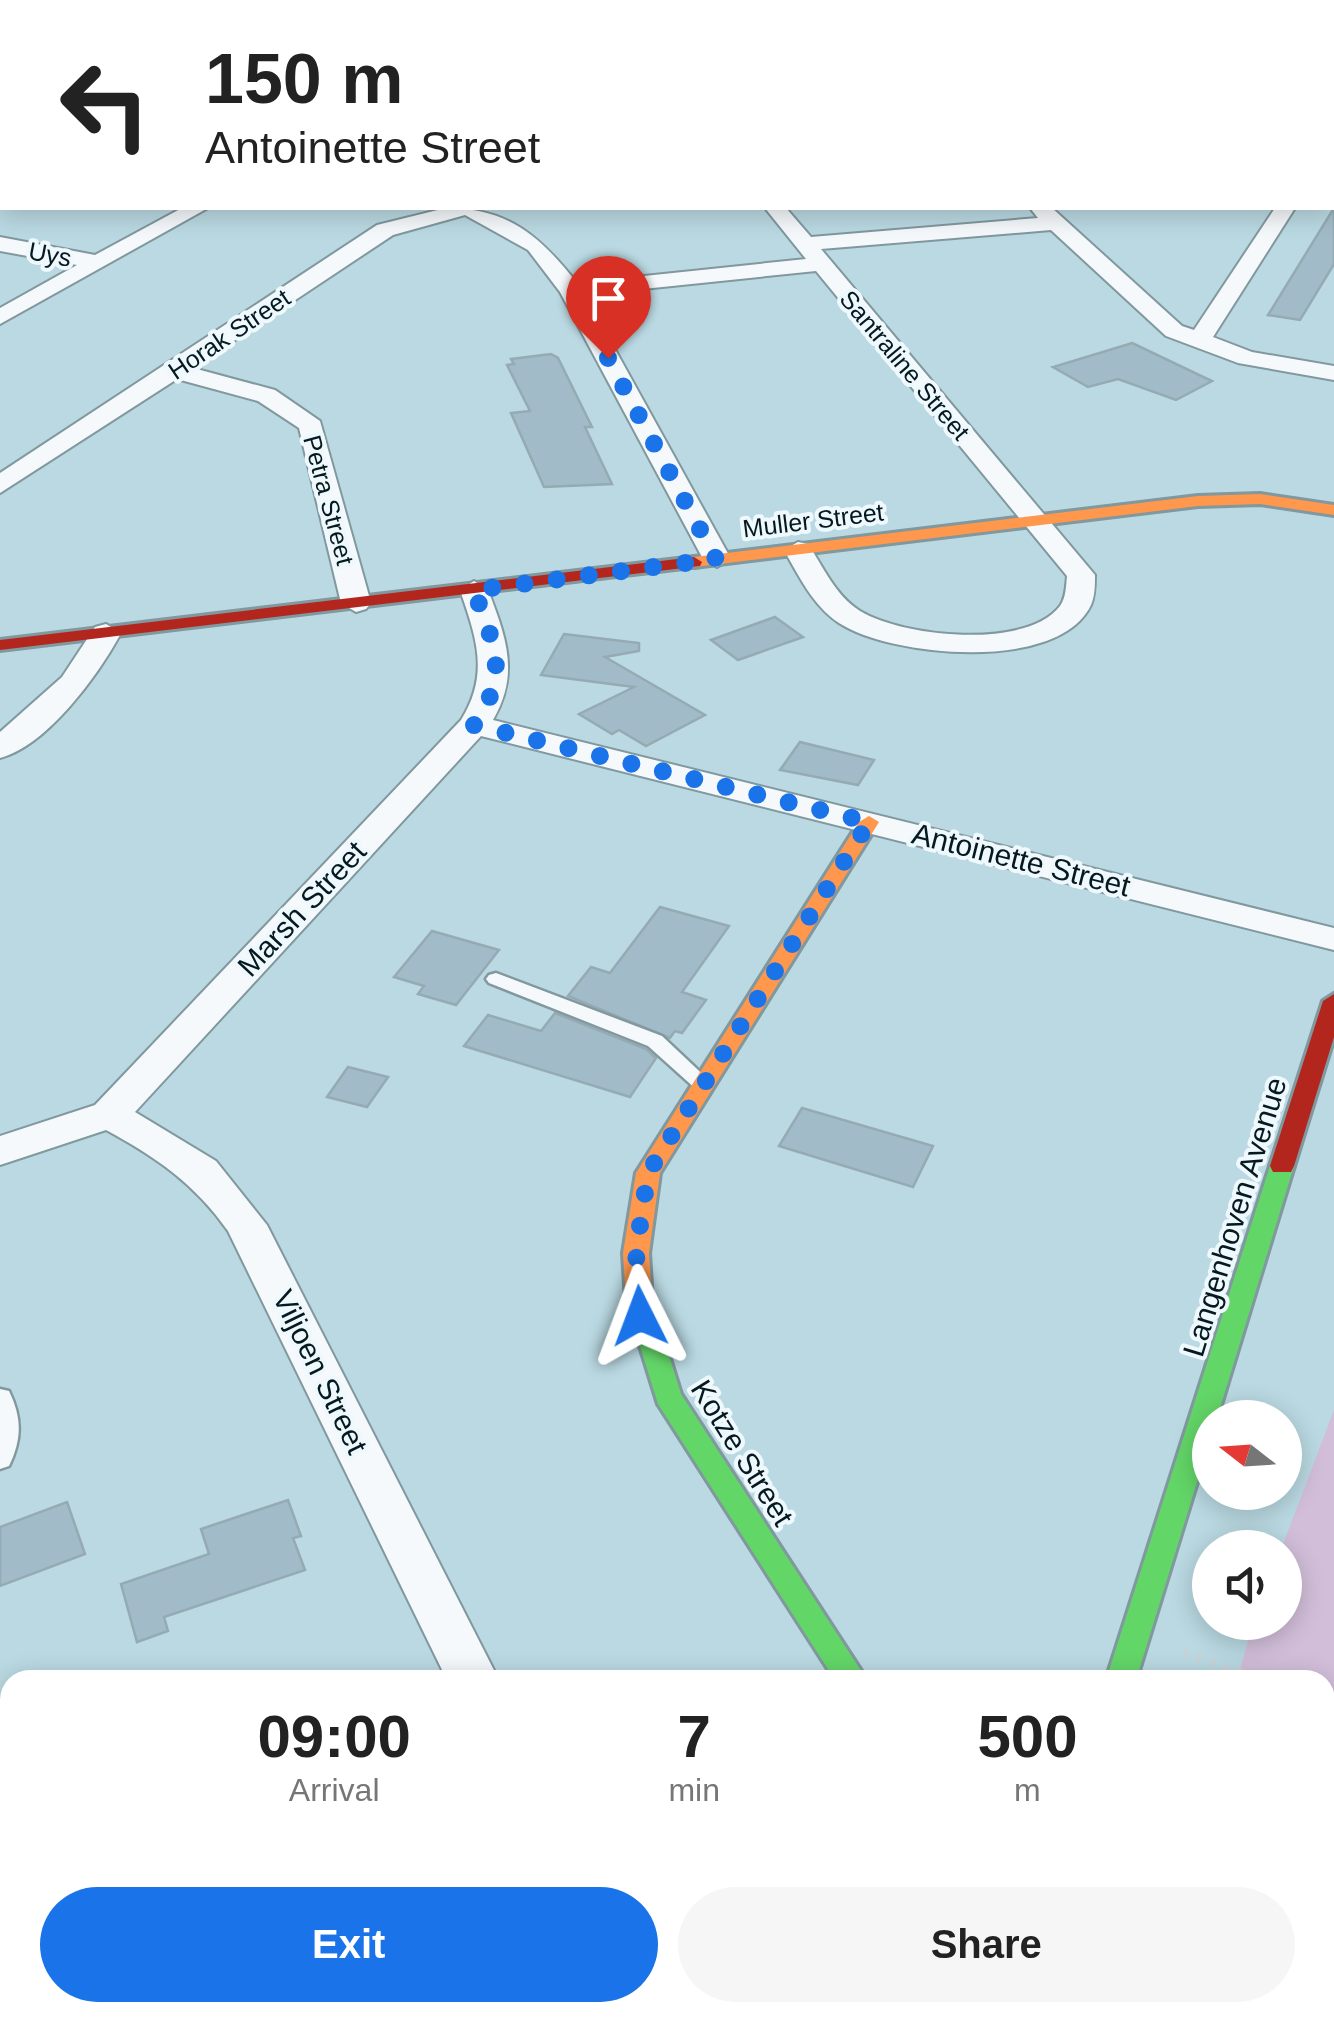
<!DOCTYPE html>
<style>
:root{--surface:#fff;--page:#f6f6f6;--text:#222;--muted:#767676;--accent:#1a73e8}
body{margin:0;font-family:Helvetica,sans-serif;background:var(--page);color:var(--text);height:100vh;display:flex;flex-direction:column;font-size:38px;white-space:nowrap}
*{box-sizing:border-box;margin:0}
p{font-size:32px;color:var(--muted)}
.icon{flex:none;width:55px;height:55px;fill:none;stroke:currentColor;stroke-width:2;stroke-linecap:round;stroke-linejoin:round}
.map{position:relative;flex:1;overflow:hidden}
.sheet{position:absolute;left:0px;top:1670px;width:1335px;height:352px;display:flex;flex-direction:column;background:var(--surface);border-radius:30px 30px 0 0;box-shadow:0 5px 25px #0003}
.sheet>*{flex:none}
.top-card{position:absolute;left:0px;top:0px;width:1335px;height:210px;box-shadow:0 5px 25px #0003;background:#fff;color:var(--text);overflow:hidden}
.needle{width:65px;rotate:287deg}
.buttons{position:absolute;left:1192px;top:1400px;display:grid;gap:20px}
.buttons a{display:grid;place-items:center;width:110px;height:110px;border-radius:50%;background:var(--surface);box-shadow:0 5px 25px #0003;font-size:50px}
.pin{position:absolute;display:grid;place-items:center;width:85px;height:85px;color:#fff;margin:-102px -42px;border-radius:50% 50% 50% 0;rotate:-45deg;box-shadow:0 0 10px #0007}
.pin .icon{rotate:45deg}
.me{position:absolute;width:110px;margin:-55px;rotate:357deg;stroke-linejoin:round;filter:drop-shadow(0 0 8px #0008)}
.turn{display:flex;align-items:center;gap:35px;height:210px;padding:0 40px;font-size:45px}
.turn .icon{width:130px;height:130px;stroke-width:2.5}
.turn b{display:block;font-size:70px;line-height:85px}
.eta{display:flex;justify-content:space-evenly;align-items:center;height:170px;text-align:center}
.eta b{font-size:60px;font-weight:600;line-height:70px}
.button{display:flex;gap:20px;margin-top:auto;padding:20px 40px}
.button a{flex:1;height:115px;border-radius:60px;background:var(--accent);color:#fff;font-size:40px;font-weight:600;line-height:115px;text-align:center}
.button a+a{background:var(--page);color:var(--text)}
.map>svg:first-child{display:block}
.green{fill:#d2bed9}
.building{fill:#a1bcc8;stroke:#95aab3;stroke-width:2.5}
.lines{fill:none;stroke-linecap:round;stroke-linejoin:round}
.lane-casing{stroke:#80989e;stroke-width:5}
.street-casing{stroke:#80989e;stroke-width:4}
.fast-casing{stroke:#80989e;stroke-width:6}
.slow-casing{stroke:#80989e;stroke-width:6}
.jam-casing{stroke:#80989e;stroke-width:6}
.path{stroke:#c9d3d6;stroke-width:9;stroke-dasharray:4 10;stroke-linecap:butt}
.lane{fill:#f5f9fb;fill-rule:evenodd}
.street{fill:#f5f9fb;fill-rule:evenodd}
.fast{fill:#63d668;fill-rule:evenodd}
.slow{fill:#ff974d;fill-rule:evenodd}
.jam{fill:#b3261e;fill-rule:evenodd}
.route{stroke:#1a73e8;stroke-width:18;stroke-dasharray:0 32.4}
.labels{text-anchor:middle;stroke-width:8;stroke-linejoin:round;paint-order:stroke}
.far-street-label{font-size:25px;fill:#051a20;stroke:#eff9fd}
.street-label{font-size:30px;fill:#051a20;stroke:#eff9fd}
</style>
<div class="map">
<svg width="1334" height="2022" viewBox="0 0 1334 2022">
<rect width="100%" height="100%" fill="#bad9e2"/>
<polygon class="green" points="1334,1410 1334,2022 1144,2022 1147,2013 1325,2012 1325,1680 1237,1680 1253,1623 1285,1622 1282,1547"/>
<g class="building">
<polygon points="1334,208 1334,264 1300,320 1268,315"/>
<polygon points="1132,343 1212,381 1176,400 1118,379 1088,387 1053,367"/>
<polygon points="551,354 558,358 592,427 585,427 612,484 544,487 511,413 530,411 507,365 514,364 511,359"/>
<polygon points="775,617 803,637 738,660 711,640"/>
<polygon points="564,634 639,643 639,651 605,657 705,715 646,746 619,730 612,734 579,714 634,687 541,675"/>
<polygon points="800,742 874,760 858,785 780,770"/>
<polygon points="660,907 729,926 682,992 706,1000 682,1033 675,1031 670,1038 568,996 591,967 610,973"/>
<polygon points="432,931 499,950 456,1005 418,994 424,986 394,977"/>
<polygon points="555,1013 646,1049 656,1058 630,1097 464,1046 488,1015 541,1031"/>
<polygon points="348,1067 388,1077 367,1107 327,1097"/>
<polygon points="802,1108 933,1146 913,1187 779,1146"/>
<polygon points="288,1500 301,1536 293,1538 305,1570 164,1617 168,1631 137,1642 121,1584 209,1554 201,1529"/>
<polygon points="67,1502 85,1554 0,1586 0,1527"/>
</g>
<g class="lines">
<g class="lane-casing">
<g id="lane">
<polygon points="0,13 2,14 2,20 0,19"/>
<polygon points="496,973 662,1036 714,1085 704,1092 697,1090 648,1046 489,983 486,979 489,975"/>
<path d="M0,1389L9,1391C22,1418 22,1439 9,1466L0,1469Z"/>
</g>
</g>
<g class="street-casing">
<g id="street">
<rect x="1332" y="87" width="2" height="12"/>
<polygon points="1334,126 1334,139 1332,140 1332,127"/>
<polygon points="182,208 208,208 0,324 0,308 77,265 0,251 0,237 95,255"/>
<path d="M446,208C508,208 540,236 577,283L806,259L765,208H786L811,237L1038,218L1030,208H1052L1182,326L1194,330L1275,208H1295L1213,337L1252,352L1334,366V380L1238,363L1166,336L1051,230L821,249L1095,575C1095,585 1095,596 1091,605C1059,673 891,657 839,623C813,606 799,576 784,550L798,542L808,544C824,568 835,595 860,611C903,637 1026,650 1060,606C1066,598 1066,586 1067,576L816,271L585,295L731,559L717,567L703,559L560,292L528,250L465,215L393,235L193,368L275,390L320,421L371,603L366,609L356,612L341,603L299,428L258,401L177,379L0,493V473L377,225Z"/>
<path d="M474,581L488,590C506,637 520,674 493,720L1334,928V950L481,736L135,1112L216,1161L267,1225L499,1680H447L228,1231C195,1184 156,1157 106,1130L0,1165V1136L95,1105L461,720C490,674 476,637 460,590Z"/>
<path d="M106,624L121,633C99,674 47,746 0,758V732L62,677L95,627Z"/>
<polygon points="0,1963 10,1967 10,2012 35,2012 38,2022 0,2022"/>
<polygon points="266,2012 341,2012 337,2022 262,2022"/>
</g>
</g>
<g class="fast-casing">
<g id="fast">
<polygon points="1282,1157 1291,1160 1294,1166 1217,1418 1210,1418 1210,1440 1136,1680 1106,1680 1270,1166 1273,1160"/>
<polygon points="639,1291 648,1294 652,1301 681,1394 867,1680 835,1680 658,1404 626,1301 630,1294"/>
<polygon points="996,2012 1031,2012 1028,2022 994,2022"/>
</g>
</g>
<g class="slow-casing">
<g id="slow">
<polygon points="1232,0 1299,0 1231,2"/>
<polygon points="1260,494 1334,505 1334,515 1260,504 1198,506 694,567 686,562 694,557 1198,496"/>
<polygon points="869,816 879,822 660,1173 649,1253 652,1301 648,1308 639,1311 630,1308 626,1301 623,1253 636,1173 859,822"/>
</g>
</g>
<g class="jam-casing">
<g id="jam">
<polygon points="983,0 1033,0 1034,2 986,2"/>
<polygon points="694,557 702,562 700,566 0,650 0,640"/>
<polygon points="1334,994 1334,1037 1294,1166 1291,1172 1273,1172 1270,1166 1323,1001"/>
</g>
</g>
<g class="path">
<polyline points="1184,1653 1263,1680"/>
<polyline points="1325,1701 1334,1704"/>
</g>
<use href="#lane" class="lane"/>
<use href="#street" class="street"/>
<use href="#fast" class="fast"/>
<use href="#slow" class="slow"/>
<use href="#jam" class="jam"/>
</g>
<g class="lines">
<path class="route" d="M608,358L716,559L474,590C494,646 511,672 474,725L869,822L648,1173L636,1252L640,1316"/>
</g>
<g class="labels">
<g class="far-street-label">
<text transform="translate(50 254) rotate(11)" y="9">Uys</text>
<text transform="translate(229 334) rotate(-34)" y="9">Horak Street</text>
<text transform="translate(905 365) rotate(50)" y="9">Santraline Street</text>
<text transform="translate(329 500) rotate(75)" y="9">Petra Street</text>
<text transform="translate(813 520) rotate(-7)" y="9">Muller Street</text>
</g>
<g class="street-label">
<text transform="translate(1021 860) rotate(14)" y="10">Antoinette Street</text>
<text transform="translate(302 909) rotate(-47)" y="10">Marsh Street</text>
<text transform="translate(1235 1217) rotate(-73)" y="10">Langenhoven Avenue</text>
<text transform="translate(320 1372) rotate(64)" y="10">Viljoen Street</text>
<text transform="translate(742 1453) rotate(58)" y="10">Kotze Street</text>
</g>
</g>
</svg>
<div class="buttons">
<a><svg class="needle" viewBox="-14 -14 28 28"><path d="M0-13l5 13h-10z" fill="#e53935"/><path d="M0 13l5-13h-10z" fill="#767676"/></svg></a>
<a><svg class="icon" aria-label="sound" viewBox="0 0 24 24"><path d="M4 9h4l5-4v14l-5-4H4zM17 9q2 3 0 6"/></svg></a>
</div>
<div class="pin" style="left:608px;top:358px;background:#d93025"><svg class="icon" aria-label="arrive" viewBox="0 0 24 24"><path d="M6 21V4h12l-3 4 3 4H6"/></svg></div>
<svg class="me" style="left:640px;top:1316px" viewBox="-20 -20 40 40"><path d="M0-17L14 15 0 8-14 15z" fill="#1a73e8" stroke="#fff" stroke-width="4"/></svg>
<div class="top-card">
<div class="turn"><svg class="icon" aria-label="left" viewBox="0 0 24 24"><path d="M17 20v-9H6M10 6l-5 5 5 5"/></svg><div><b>150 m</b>Antoinette Street</div></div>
</div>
<section class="sheet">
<div class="eta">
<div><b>09:00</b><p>Arrival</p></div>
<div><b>7</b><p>min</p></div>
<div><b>500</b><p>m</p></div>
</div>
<div class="button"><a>Exit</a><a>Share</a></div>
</section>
</div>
